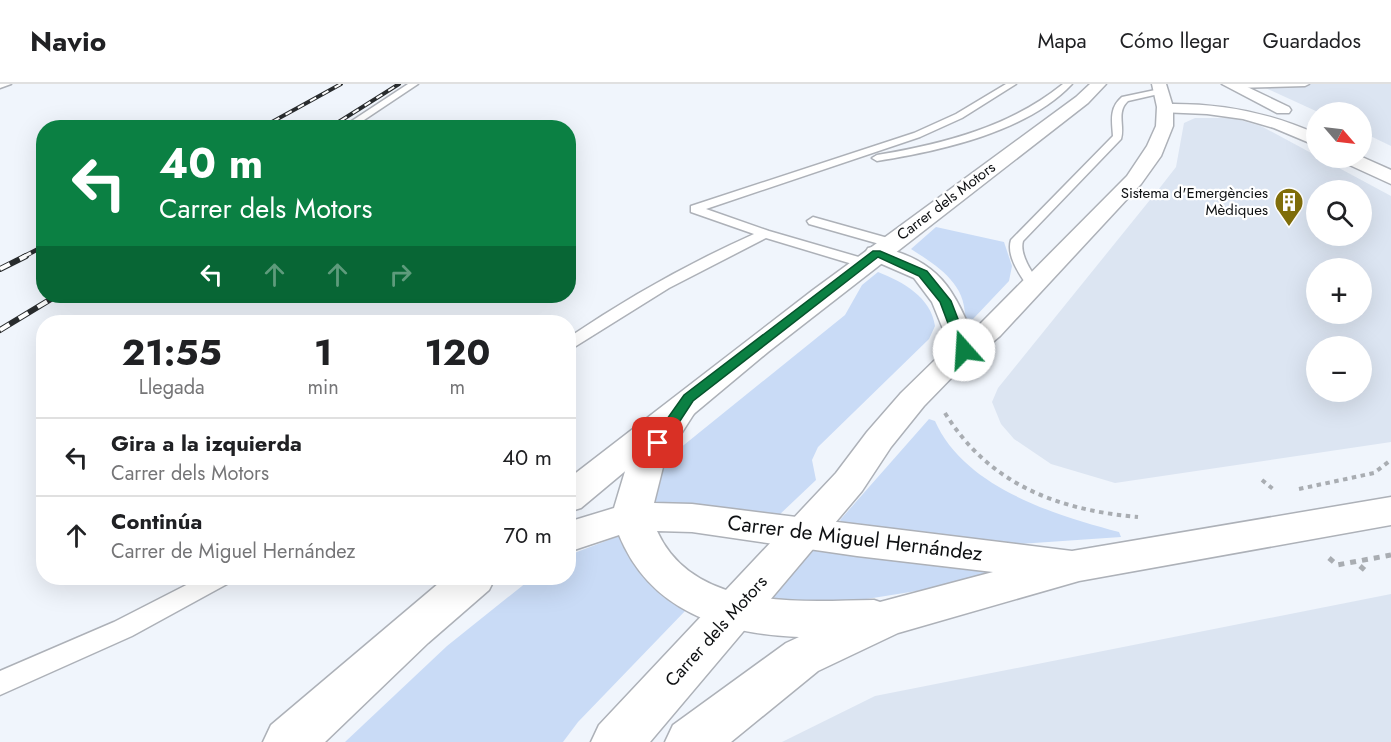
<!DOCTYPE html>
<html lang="es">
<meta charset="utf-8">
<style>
:root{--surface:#fff;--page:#f2f2f2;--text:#202124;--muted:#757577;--line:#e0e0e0}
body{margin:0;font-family:Jost,sans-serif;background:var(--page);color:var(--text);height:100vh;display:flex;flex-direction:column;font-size:22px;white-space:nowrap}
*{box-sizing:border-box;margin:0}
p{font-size:20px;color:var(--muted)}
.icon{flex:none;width:33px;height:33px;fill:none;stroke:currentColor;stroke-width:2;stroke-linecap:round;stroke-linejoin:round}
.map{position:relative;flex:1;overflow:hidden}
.sheet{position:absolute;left:36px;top:231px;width:540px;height:270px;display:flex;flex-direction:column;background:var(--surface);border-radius:24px;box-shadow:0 6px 24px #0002}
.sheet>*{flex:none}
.banner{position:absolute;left:36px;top:36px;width:540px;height:183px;border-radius:24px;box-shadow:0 6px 24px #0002;background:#0b8043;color:#fff;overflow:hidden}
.needle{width:39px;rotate:118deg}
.controls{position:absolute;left:1306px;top:18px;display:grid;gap:12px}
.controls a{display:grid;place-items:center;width:66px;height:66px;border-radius:50%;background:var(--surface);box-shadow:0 6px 24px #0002;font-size:30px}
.pin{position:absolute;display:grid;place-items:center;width:51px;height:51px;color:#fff;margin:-26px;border-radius:12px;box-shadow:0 3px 9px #0006}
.me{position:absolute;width:66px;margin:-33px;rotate:341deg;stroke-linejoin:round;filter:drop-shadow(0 0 4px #0008)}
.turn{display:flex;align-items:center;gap:21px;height:126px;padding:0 24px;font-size:27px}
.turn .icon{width:78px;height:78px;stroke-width:2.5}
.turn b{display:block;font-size:42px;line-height:51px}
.lanes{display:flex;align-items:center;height:57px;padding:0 24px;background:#0003;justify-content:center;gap:30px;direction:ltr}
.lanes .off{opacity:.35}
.eta{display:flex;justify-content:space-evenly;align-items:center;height:102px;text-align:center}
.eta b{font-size:36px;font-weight:700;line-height:42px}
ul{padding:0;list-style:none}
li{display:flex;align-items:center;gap:18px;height:78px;padding:0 24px;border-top:2px solid var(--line)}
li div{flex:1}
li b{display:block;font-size:22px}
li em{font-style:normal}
header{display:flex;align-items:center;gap:36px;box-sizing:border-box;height:84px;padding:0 30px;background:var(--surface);border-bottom:2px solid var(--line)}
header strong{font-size:28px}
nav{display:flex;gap:33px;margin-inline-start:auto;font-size:21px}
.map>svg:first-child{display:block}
.built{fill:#dce5f2;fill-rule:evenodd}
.green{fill:#c9dbf6}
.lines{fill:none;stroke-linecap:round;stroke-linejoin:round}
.lane-casing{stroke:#adb1b8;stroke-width:3}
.street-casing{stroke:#adb1b8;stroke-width:3}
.secondary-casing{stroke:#adb1b8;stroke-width:3}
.path-far1{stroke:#a9adb2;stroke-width:4;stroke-dasharray:4.5 4.5;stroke-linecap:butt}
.path{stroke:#a9adb2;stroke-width:5;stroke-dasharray:6 6;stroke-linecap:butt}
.lane{fill:#fff;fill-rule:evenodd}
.street{fill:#fff;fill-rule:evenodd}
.secondary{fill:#fff;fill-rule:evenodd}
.rail-far2-casing{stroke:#292c2e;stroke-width:4}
.rail-far1-casing{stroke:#292c2e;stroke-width:4.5}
.rail-casing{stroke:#292c2e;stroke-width:6}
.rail-far2{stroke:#fff;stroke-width:2;stroke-dasharray:7;stroke-linecap:butt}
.rail-far1{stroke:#fff;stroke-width:3;stroke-dasharray:9;stroke-linecap:butt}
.rail{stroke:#fff;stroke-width:4;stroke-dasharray:11;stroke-linecap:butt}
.route{fill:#0b8043;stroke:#07532c;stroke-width:1.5}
.labels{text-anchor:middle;stroke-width:4.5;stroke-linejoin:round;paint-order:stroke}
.far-poi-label{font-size:15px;fill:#0e1012;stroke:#fff;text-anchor:end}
.far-street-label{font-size:15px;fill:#0e1012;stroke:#fff}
.street-label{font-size:18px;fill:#0e1012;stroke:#fff}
.near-street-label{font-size:21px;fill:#0e1012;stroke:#fff}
</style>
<header>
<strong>Navio</strong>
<nav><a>Mapa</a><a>Cómo llegar</a><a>Guardados</a></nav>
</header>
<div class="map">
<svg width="1391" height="658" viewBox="0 0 1391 658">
<rect width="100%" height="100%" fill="#f0f5fc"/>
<g class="built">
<polygon points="1257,0 1391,0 1391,62 1362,48 1362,28 1318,28"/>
<path d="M1195,34H1233L1261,42L1391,112V358L1115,399L1051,380L1014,355L1001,340L992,318L998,304L1162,101L1176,83L1184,39ZM1317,106H1362V152H1317ZM1317,184H1362V230H1317ZM1317,262H1362V308H1317Z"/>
<polygon points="1391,510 1391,658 782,658 875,612"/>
</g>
<g class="green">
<path d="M936,143L1004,158L1012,182L1009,197L973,235L965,234C966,199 937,182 911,165Z"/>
<path d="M878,188C903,198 931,213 935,242L929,255L818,363L812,376L816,396L777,433L652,422L661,387L674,369L845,231L862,201Z"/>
<path d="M929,335L935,337C964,403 1054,431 1119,448L1121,453L1019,460L844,441L840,436Z"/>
<path d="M619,452C638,488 651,505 686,526L578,638L563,658H345L447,562L532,494H568L569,471Z"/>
<polygon points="816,463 1002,485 1004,493 829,521 770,515"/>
</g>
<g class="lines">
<g class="lane-casing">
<g id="lane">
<polygon points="0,0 11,0 0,4"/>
<polygon points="408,0 418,0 352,44 341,44"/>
<path d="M1006,0H1016L962,34L920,53L706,125L769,147L869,176L871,179L869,182H859L766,154L669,204L568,267V254C627,214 689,179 754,150L691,128V122L914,49L956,30Z"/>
<path d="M1063,0H1072C1027,48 940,67 877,77L872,74L877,71C943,60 1010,43 1063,0Z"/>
<polygon points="1232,0 1309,0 1305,2 1235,4 1231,2"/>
<path d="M1160,5H1163V9L1128,17C1116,28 1125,42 1121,55L1023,157C1019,171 1033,190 1041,201L1034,205L1029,204C1020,191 1006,172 1011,156L1113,52C1112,37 1109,24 1122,13Z"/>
<polygon points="813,133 895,156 896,159 890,163 809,140 807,137"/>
<polygon points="200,494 230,494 227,500 132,552 0,611 0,587 114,538"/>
</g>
</g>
<g class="street-casing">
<g id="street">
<polygon points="1222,0 1241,0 1289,23 1291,26 1289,29 1277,29"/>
<path d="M1166,20C1220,19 1268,28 1317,50V62L1274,44L1243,35L1207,30L1160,28L1158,25L1160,22Z"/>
<polygon points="1362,73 1391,86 1391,100 1343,78 1341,74"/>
<path d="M877,162C944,178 954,207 979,266L974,272L964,275L954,272L932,218L914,194L868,174L865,169L868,164Z"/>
<path d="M681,315L693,318L697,325L665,375L654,419L692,420L1072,467L1391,413V441L1079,497L898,549L818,587L731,658H665L673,641L786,559L799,553C722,550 650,527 619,451L568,468V438L614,424L629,374L669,318ZM657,447L692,448L857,472L993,488L880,518L874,516C801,517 694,528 657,447Z"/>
</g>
</g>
<g class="secondary-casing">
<g id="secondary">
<polygon points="1090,0 1106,0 1088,19 768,268 581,424 568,428 568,395 813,206 1076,13"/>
<polygon points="1152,0 1166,0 1173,23 1173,42 1161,72 1141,100 1000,252 960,285 924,322 891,363 862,407 650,658 591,658 599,641 836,389 867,348 901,309 939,272 980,240 1127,92 1147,62 1156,42 1157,23"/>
<polygon points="445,494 495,494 489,506 428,559 325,658 263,658 271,641"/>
</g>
</g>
<g class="path-far1">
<path d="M945,329C989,400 1057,426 1138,433"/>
<polyline points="1262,396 1273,405"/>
<polyline points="1299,405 1374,389 1391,376"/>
</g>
<g class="path">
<polyline points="1329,474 1337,481 1391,471"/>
<polyline points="1360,482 1368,489"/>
</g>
<use href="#lane" class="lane"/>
<use href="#street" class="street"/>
<use href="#secondary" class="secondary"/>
<g class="rail-far2-casing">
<g id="rail-far2">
<polyline points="261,44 341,0"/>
<polyline points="329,44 399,0"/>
</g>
</g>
<g class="rail-far1-casing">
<polyline id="rail-far1" points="23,173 44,162"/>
</g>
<g class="rail-casing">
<g id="rail">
<polyline points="0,185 26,172"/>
<polyline points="0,246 56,212"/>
</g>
</g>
<use href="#rail-far2" class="rail-far2"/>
<use href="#rail-far1" class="rail-far1"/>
<use href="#rail" class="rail"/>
</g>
<polygon class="route" points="873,167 880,167 927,187 951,217 970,266 968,268 960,268 958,266 940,218 919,192 878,173 693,317 663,363 653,363 650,359 684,311"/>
<defs>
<g id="building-pin" transform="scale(1.5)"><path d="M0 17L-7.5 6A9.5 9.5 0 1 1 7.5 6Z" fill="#806e0a" stroke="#fff"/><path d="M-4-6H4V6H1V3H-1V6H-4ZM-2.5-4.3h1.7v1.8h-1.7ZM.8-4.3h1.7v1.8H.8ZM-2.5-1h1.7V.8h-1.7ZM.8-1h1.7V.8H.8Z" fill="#fff"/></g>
</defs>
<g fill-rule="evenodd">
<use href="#building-pin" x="1289" y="118"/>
</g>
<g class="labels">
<g class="far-poi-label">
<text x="1268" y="114">Sistema d'Emergències<tspan x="1268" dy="17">Mèdiques</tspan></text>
</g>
<g class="far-street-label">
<text transform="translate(946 117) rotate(-37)" y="5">Carrer dels Motors</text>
</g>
<g class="street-label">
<text transform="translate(716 547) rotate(-48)" y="6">Carrer dels Motors</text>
</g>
<g class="near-street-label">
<text transform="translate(855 454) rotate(7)" y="7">Carrer de Miguel Hernández</text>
</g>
</g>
</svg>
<div class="controls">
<a><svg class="needle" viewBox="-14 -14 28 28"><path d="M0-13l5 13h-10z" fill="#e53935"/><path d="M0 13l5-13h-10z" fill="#757577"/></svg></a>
<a><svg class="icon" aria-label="search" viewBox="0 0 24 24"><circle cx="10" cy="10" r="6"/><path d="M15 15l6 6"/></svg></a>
<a>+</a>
<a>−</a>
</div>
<div class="pin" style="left:658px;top:359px;background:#d93025"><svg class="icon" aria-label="arrive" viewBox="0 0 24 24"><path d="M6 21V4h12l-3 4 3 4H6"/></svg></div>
<svg class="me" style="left:964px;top:266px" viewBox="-20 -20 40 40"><circle r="19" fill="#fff"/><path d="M0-13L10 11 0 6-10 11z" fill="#0b8043"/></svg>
<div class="banner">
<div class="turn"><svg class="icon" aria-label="left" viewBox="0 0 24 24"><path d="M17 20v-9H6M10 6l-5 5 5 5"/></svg><div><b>40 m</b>Carrer dels Motors</div></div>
<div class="lanes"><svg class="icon" aria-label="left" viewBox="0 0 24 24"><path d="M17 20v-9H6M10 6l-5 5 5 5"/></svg><svg class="icon off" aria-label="ahead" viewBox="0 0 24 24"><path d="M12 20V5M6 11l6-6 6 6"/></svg><svg class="icon off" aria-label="ahead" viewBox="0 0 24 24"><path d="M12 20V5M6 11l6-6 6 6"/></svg><svg class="icon off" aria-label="right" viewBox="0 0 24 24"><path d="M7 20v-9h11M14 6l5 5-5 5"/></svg></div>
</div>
<section class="sheet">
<div class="eta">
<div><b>21:55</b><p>Llegada</p></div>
<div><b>1</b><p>min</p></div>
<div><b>120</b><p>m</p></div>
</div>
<ul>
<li><svg class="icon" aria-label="left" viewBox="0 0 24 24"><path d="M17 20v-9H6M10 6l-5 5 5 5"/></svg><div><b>Gira a la izquierda</b><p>Carrer dels Motors</p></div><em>40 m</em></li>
<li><svg class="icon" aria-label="ahead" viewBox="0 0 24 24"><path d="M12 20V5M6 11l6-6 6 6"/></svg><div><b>Continúa</b><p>Carrer de Miguel Hernández</p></div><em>70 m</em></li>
</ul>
</section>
</div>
